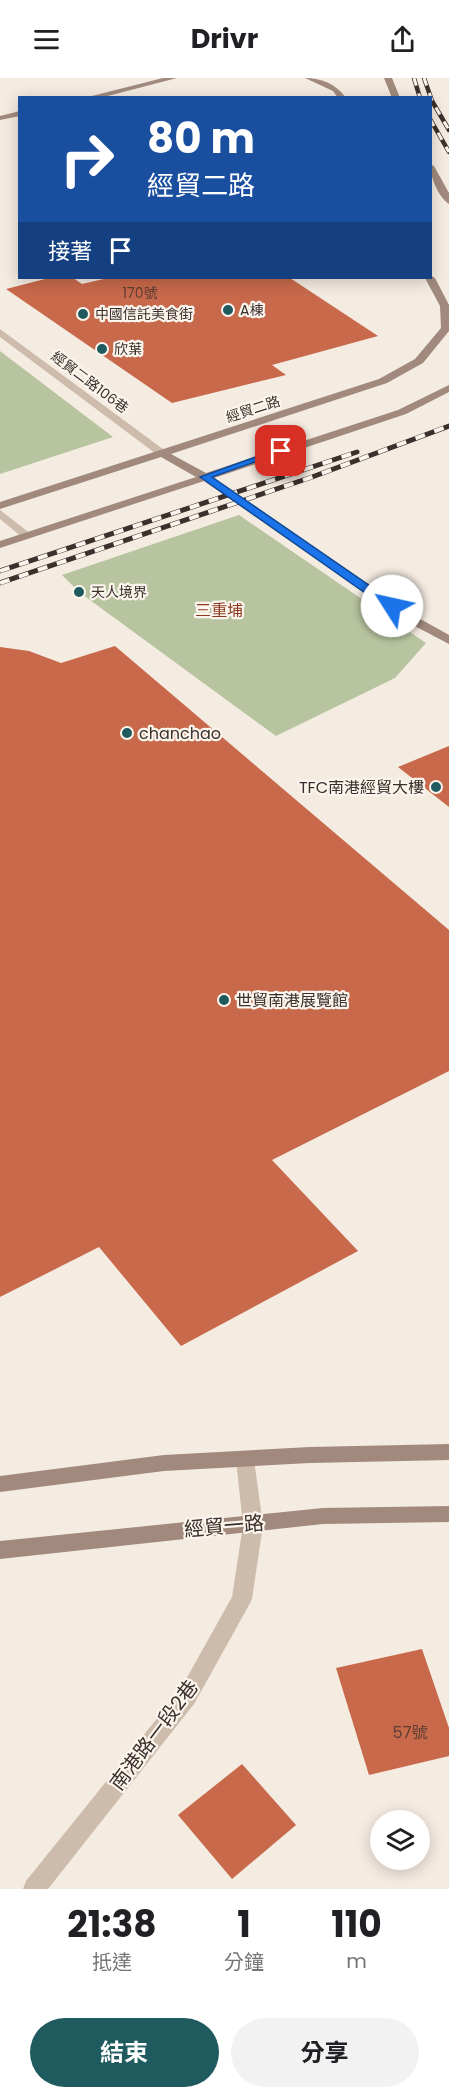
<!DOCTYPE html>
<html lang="zh-TW">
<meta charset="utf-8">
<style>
:root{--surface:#fff;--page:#f2f2f2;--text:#202124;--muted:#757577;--accent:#1f5a5e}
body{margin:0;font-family:Poppins,"Noto Sans TC",sans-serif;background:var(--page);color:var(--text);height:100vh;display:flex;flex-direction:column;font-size:22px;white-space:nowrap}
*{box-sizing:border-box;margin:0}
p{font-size:20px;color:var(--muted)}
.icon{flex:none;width:33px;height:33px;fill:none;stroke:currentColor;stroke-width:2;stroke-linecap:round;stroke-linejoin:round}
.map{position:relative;height:1811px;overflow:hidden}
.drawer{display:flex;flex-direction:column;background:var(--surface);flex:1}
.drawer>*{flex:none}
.guide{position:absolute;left:18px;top:18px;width:414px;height:183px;border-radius:0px;box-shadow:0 3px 15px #0003;background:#1a4fa0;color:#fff;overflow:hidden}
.tools{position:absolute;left:370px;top:1732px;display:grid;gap:12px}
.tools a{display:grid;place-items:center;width:60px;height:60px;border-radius:50%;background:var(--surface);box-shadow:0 3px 15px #0003;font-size:30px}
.pin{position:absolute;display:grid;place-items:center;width:51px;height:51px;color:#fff;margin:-26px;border-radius:12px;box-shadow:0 3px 9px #0006}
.me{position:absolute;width:66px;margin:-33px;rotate:305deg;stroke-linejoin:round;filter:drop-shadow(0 0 4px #0008)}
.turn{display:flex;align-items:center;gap:21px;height:126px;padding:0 30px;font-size:27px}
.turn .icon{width:78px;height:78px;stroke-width:2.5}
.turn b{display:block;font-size:42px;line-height:51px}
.then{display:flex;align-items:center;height:57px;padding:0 30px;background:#0003;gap:12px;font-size:22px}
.eta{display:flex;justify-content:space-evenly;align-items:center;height:102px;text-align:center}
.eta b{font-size:36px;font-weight:700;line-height:42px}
.primary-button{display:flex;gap:12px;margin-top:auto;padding:12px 30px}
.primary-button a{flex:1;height:69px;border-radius:36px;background:var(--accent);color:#fff;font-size:24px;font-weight:700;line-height:69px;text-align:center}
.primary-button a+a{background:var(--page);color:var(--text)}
header{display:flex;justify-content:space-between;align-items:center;height:78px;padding:0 30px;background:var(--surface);font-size:27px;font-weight:700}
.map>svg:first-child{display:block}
.green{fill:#b8c4a0}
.building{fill:#c8694b}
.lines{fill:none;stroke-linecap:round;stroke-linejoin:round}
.street{fill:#cdbbac;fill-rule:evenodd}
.secondary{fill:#a18a7d;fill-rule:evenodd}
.rail-far1-casing{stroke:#3b302b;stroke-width:4.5}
.rail-casing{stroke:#3b302b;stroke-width:5}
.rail-far1{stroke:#fbf5ee;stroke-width:3;stroke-dasharray:8;stroke-linecap:butt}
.rail{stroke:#fbf5ee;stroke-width:4;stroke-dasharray:10;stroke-linecap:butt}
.route{fill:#1a73e8;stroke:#114b97;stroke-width:1.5}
.poi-dot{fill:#1f5a5e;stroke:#fbf5ee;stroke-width:2}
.labels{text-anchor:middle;stroke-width:4.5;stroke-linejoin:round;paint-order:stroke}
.number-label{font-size:14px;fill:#5e3e33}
.far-poi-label{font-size:14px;fill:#3b302b;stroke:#fbf5ee;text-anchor:start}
.far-street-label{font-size:14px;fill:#3b302b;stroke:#fbf5ee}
.far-quarter-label{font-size:16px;fill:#8c3b22;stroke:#fbf5ee}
.poi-label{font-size:16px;fill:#3b302b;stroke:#fbf5ee;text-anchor:start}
.near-number-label{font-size:16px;fill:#5e3e33}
.near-street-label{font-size:20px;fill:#3b302b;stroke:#fbf5ee}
</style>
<header><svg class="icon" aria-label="menu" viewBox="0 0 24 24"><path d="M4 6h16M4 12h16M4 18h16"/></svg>Drivr<svg class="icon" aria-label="share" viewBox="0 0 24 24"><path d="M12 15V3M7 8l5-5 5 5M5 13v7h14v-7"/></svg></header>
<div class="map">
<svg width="449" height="1811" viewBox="0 0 449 1811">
<rect width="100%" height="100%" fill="#f4ebe1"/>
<g class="green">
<polygon points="0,273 113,359 0,396"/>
<polygon points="239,437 426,565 395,600 276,658 79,514 62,497"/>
</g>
<g class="building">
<polygon points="49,200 73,200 82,206 108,200 290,200 378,258 272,287 286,297 172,325 6,211"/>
<polygon points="115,568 449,852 449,993 272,1082 358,1173 181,1268 99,1169 0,1219 0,569 29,573 61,585"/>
<polygon points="449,668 449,729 398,689"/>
<polygon points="422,1571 449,1650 449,1678 369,1697 336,1590"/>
<polygon points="242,1686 296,1747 232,1801 178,1737"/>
</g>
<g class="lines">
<g class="street">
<polygon points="0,251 167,374 167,378 159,378 0,259"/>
<polygon points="0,432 31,456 31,460 23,460 0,441"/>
<polygon points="245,1374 252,1376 254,1382 263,1447 252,1521 249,1527 194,1626 48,1811 23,1811 26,1803 180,1612 232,1519 243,1447 236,1382 238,1376"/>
</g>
<g class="secondary">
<polygon points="163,0 177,0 100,20 84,20"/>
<path d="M305,0C322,0 336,6 346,20H338L333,13Z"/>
<polygon points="384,0 392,0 400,20 392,20"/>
<polygon points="20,33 20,38 0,42 0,38"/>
<path d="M430,86L434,88L449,115V126C438,119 430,98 430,86Z"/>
<polygon points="430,197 435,200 449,227 449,253 423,285 387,305 171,376 206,395 398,332 449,307 449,314 406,336 214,400 415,538 449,557 449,566 407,544 204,403 0,470 0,463 196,399 161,379 0,431 0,424 379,301 415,281 441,250 440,228 425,200 430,200"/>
<polygon points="449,1366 449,1382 310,1385 164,1393 0,1414 0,1398 164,1377 310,1369"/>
<polygon points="449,1428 449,1444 323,1446 0,1481 0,1463 323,1430"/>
</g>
<g class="rail-far1-casing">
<g id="rail-far1">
<polyline points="414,0 420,20"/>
<polyline points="424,0 432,23 449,52"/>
<polyline points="430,41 449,74"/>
</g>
</g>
<g class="rail-casing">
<g id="rail">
<polyline points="0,493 357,374"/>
<polyline points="0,505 312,399 449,348"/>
</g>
</g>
<use href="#rail-far1" class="rail-far1"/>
<use href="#rail" class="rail"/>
</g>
<polygon class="route" points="278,371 286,373 212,399 396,526 396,531 388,531 200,399"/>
<g class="poi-dot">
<circle cx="228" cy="232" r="6"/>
<circle cx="83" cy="236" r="6"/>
<circle cx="102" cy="271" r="6"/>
<circle cx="79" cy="514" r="6"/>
<circle cx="127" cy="655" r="6"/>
<circle cx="436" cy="709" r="6"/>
<circle cx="224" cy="922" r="6"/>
</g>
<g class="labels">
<g class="number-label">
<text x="140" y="220">170號</text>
</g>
<g class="far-poi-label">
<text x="240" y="237">A棟</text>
<text x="95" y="241">中國信託美食街</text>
<text x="114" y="276">欣葉</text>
<text x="91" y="519">天人境界</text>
</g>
<g class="far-street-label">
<text transform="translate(90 304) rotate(37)" y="5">經貿二路106巷</text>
<text transform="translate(253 331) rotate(-18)" y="5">經貿二路</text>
</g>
<g class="far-quarter-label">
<text x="219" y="538">三重埔</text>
</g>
<g class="poi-label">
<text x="139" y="661">chanchao</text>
<text x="424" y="715" text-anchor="end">TFC南港經貿大樓</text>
<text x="236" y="928">世貿南港展覽館</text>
</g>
<g class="near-number-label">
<text x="410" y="1660">57號</text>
</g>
<g class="near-street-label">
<text transform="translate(224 1448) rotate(-5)" y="7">經貿一路</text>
<text transform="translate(154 1657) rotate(-53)" y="7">南港路一段2巷</text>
</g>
</g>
</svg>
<div class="tools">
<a><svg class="icon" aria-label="layers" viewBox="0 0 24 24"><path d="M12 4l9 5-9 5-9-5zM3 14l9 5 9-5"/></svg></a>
</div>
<div class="pin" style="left:281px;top:373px;background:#d93025"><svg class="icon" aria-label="arrive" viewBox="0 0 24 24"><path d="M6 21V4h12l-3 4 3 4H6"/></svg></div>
<svg class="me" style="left:392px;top:528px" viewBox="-20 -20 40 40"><circle r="19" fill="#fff"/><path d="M0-13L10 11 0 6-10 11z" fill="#1a73e8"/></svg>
<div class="guide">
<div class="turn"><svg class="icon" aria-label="right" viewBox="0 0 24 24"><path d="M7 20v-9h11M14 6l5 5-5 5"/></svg><div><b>80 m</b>經貿二路</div></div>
<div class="then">接著<svg class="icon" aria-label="arrive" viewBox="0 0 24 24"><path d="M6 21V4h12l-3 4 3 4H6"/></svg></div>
</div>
</div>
<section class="drawer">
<div class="eta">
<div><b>21:38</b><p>抵達</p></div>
<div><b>1</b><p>分鐘</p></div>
<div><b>110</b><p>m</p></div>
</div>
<div class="primary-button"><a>結束</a><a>分享</a></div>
</section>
